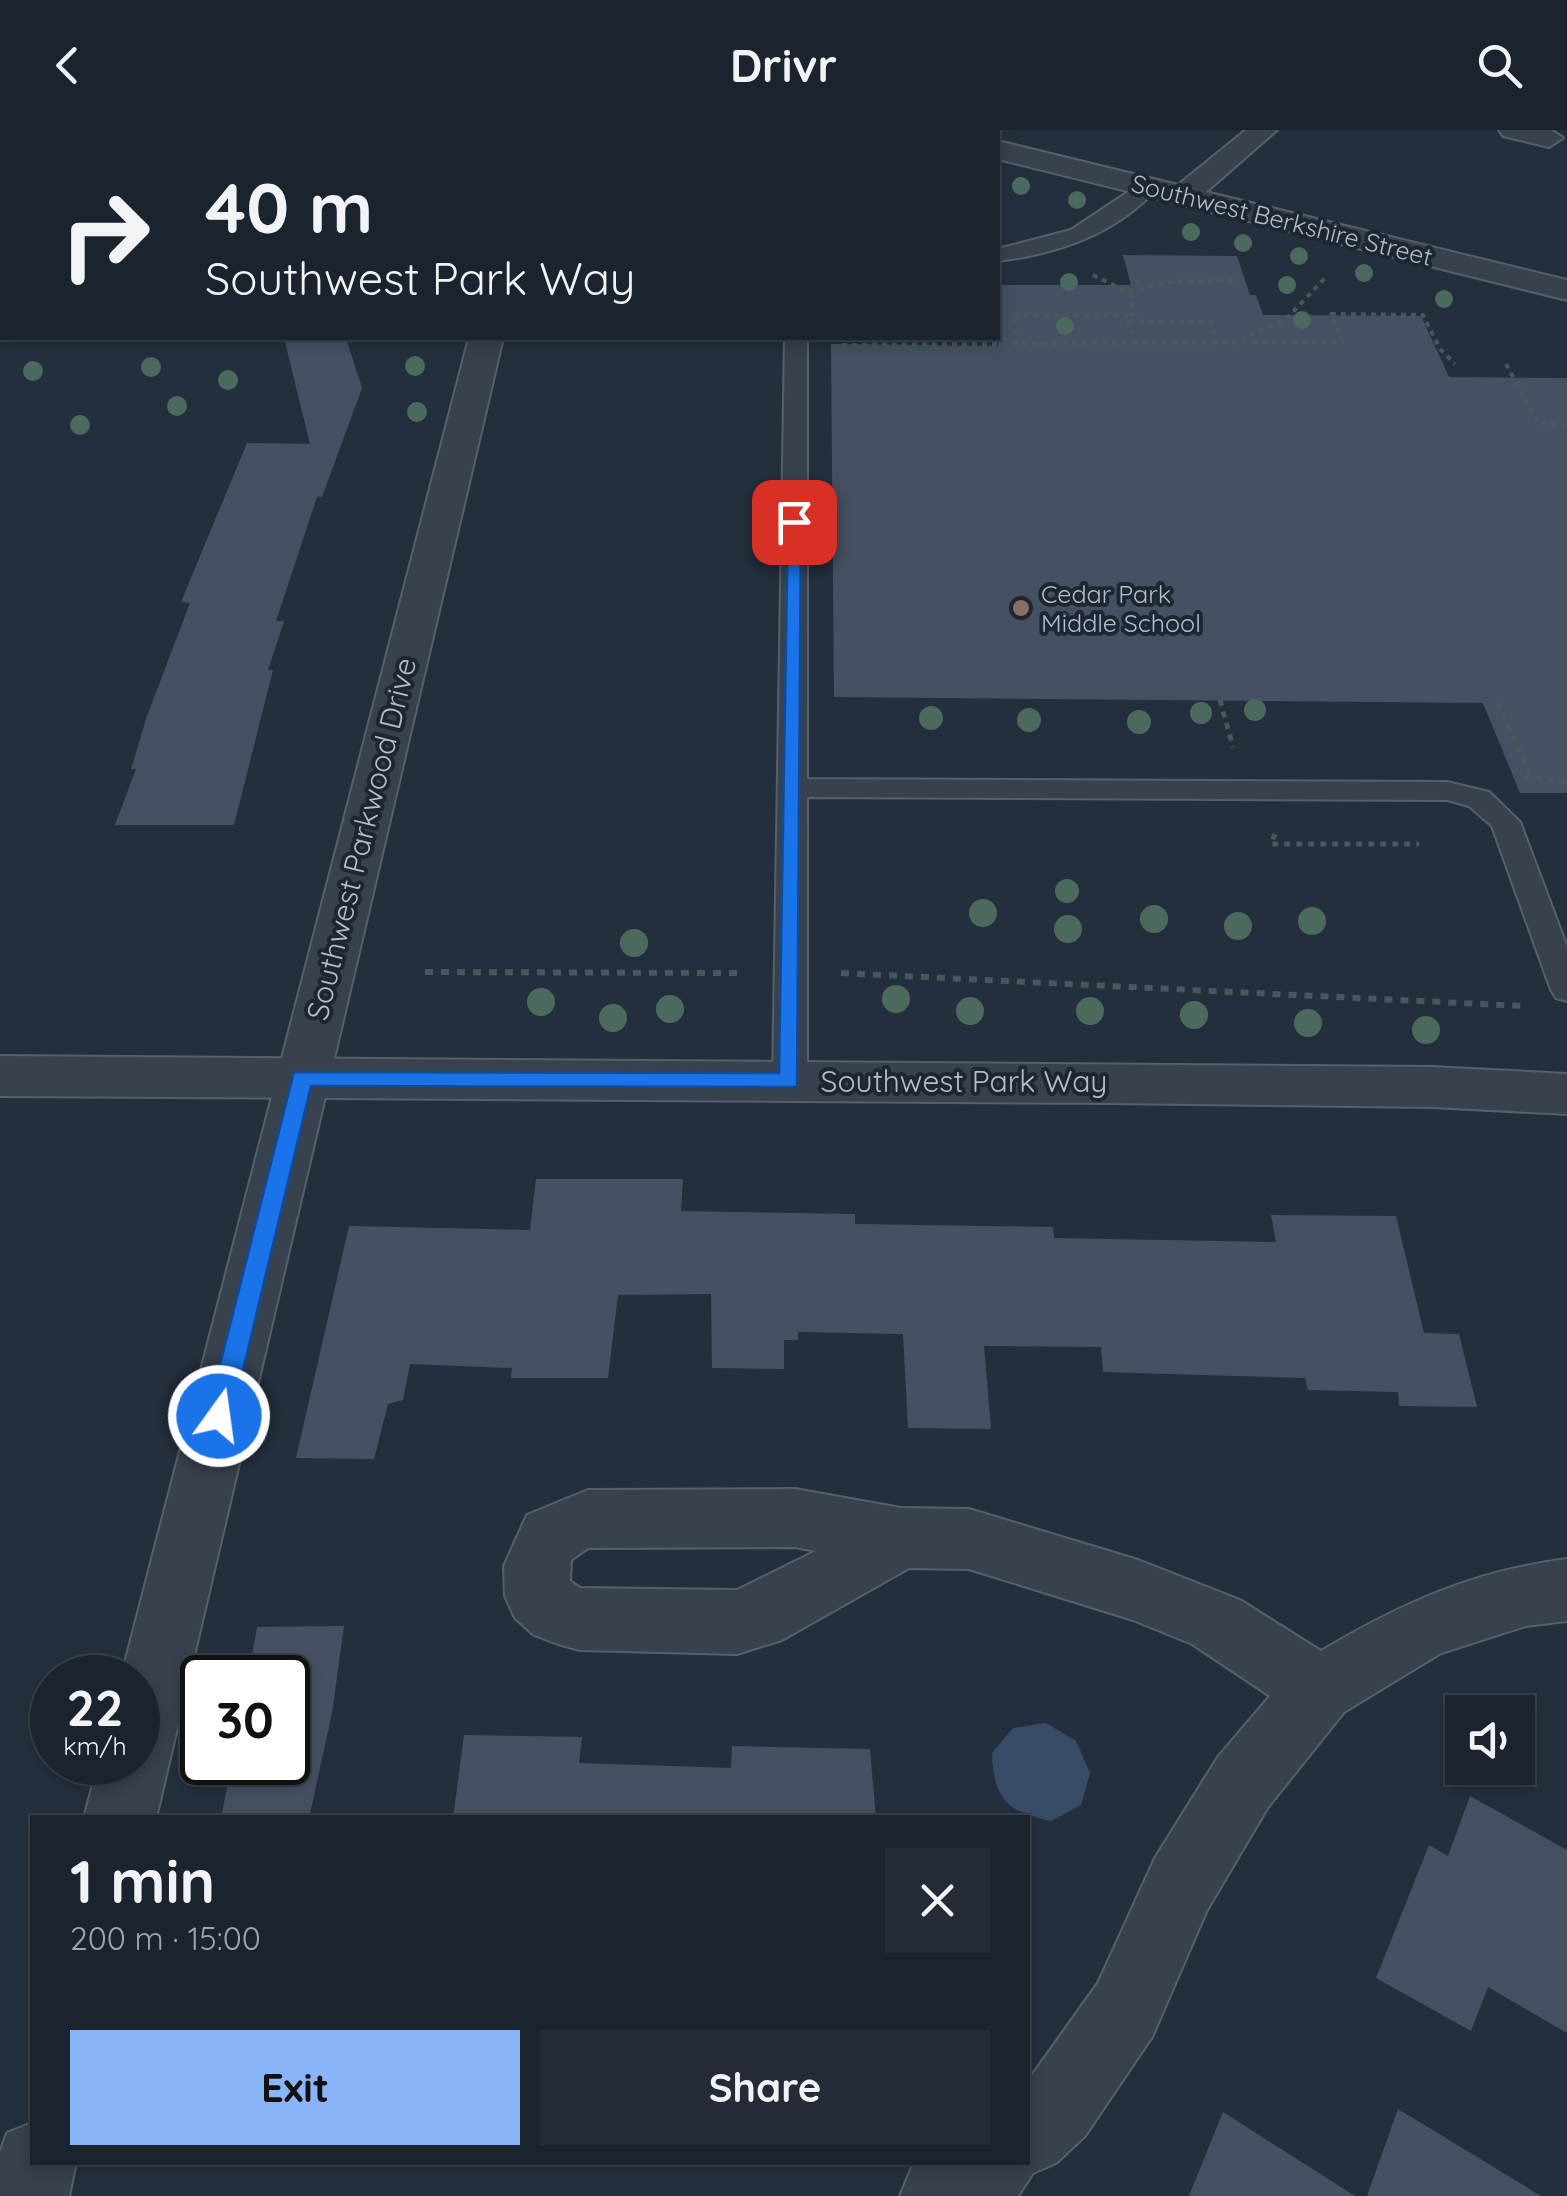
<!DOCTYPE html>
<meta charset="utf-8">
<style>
:root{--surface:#1b232e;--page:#242b36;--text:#f1f3f6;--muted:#a0a4aa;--line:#39404a;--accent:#8ab4f8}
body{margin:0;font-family:Quicksand,sans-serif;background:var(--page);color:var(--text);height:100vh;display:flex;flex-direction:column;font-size:38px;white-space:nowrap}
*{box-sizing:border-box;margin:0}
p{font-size:32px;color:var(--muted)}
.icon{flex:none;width:55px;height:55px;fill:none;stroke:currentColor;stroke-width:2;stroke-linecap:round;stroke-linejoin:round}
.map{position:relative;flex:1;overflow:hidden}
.details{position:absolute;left:30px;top:1685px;width:1000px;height:350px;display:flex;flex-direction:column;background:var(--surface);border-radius:0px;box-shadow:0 5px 15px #0003,0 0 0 2px var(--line)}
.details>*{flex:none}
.guide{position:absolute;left:0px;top:0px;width:1000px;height:210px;box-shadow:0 5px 15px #0003,0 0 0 2px var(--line);background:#1b232e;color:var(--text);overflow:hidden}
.fabs{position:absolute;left:1445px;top:1565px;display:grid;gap:20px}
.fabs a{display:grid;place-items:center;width:90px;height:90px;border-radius:0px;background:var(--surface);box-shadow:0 5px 15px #0003,0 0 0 2px var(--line);font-size:50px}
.speed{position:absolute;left:30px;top:1525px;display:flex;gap:20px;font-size:50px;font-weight:700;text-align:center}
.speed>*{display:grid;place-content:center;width:130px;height:130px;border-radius:50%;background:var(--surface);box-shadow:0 5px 15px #0003,0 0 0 2px var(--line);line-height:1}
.speed small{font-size:25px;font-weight:400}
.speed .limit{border:5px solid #111;border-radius:15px;background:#fff;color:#111}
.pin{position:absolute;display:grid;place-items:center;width:85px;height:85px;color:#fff;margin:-42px;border-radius:20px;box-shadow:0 5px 15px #0006}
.me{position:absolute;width:110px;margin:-55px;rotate:14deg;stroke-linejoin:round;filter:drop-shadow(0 0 8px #0008)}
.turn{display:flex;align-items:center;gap:35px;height:210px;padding:0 40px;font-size:45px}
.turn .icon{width:130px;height:130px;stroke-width:2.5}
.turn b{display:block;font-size:70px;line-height:85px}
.round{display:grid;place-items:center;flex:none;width:105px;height:105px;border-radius:0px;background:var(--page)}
.overview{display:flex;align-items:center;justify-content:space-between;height:170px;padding:0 40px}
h1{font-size:60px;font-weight:700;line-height:75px}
.primary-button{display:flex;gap:20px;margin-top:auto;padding:20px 40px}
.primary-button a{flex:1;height:115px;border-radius:0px;background:var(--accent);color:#111;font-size:40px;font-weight:700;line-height:115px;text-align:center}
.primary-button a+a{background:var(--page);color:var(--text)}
header{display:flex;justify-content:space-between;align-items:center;height:130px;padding:0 40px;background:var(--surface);font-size:45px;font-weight:700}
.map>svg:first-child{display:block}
.water{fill:#394c67}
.building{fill:#455162}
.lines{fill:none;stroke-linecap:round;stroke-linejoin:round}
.service-casing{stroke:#565f6c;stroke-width:4}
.minor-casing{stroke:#565f6c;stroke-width:4}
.tertiary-casing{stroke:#565f6c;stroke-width:4}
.path-far2{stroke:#44595c;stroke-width:4;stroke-dasharray:5 5;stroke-linecap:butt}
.path-far1{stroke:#44595c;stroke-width:5;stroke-dasharray:6 6;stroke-linecap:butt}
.path{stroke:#44595c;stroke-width:6;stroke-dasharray:8 8;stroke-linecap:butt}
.service{fill:#38414e;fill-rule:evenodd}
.minor{fill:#38414e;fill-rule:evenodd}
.tertiary{fill:#38414e;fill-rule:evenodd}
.tree{fill:#4b6a5d}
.route{fill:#1a73e8;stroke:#114b97;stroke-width:2.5}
.education-dot{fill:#8d6e63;stroke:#1d2633;stroke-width:4}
.labels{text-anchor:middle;stroke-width:8;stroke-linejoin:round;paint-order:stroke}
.far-street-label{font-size:25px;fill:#b4bcc9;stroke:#1d2633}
.far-poi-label{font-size:25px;fill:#b4bcc9;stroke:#1d2633;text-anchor:start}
.street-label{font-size:30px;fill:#b4bcc9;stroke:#1d2633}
</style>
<header><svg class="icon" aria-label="back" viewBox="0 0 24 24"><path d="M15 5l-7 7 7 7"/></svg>Drivr<svg class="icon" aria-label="search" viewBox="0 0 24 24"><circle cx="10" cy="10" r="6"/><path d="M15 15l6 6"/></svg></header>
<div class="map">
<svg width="1567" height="2066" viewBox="0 0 1567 2066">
<rect width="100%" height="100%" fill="#242f3e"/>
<path class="water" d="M1046,1593L1076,1611L1090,1643L1081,1675L1051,1691C1006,1681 994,1670 992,1623L1013,1598Z"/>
<g class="building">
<polygon points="1123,125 1237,126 1250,165 1256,165 1263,185 1421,186 1449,247 1567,248 1567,663 1520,663 1483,573 834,567 831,214 998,216 998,155 1131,155"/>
<polygon points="284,208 346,208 362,258 322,367 317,367 276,491 284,491 268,540 273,540 234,695 115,695 136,639 131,639 147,586 190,473 181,472 247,313 310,314"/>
<polygon points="536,1049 683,1049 681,1081 855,1084 855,1094 1053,1097 1054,1108 1276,1112 1271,1085 1396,1086 1424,1203 1459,1204 1477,1277 1399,1276 1398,1262 1308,1260 1305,1248 1103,1242 1101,1217 984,1216 991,1299 908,1298 903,1204 798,1202 798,1210 784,1210 784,1239 712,1238 711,1164 618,1165 608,1248 511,1248 512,1238 410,1234 403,1270 388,1274 374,1329 296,1328 349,1096 530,1100"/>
<polygon points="344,1496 332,1583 309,1688 221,1688 232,1632 288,1632 288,1548 248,1548 257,1497"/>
<polygon points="464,1605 582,1607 579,1633 731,1638 732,1616 870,1619 876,1688 453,1688"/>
<polygon points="1470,1666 1567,1720 1567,1903 1488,1857 1471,1901 1376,1848 1429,1715 1448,1726"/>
<polygon points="1398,1979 1541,2066 1367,2066"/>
<polygon points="1223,1982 1355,2066 1189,2066"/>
</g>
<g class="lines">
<g class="service-casing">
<g id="service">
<path d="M1140,54L1157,58C1117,104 1056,124 998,131V119L1071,100Z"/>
<polygon points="785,208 807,208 807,649 1447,652 1489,662 1520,692 1567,817 1567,871 1556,868 1551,860 1492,696 1469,676 1447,670 807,667 807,951 802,960 790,964 778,960 773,951"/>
</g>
</g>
<g class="minor-casing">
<g id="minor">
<rect x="27" y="0" width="28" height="2"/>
<polygon points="923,0 958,0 959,2 924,2"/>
<polygon points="1246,0 1277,0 1206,62 1567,150 1567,170 998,29 998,11 1178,55"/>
<polygon points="1499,0 1551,0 1563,8 1549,17 1503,6"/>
<polygon points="2,126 2,146 0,147 0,127"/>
<polygon points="469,208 503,208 156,1688 84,1688 99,1632 138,1632 138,1548 121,1548"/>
<path d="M795,1359L901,1378L969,1379L1138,1430L1240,1470L1321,1521C1402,1473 1473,1441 1567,1429V1491L1526,1496L1441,1523L1344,1582L1268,1677L1207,1780L1152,1907L1085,2006L1056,2033L1033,2043L1018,2066H900L912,2037L923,2032H1028V1951L1098,1853L1155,1728L1218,1627L1270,1566L1192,1514L1133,1490L969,1439L909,1438L782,1510L737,1524L580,1520L558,1514L534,1505L515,1488L505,1466L504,1436L527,1385L588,1360ZM795,1417L816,1421L737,1460L580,1458L570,1451L571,1430L588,1418Z"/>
<polygon points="32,1993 32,2032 76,2032 69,2066 0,2066 0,2022 7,2003"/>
</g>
</g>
<g class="tertiary-casing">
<polygon id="tertiary" points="0,926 1432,937 1567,944 1567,984 1432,977 1109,973 0,966"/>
</g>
<g class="path-far2">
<polyline points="1093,145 1130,163 1133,183 1128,191 1134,213"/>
<polyline points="1136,149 1139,159"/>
<polyline points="1129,161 1180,151 1240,150"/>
<polyline points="1129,191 1211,192 1216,213"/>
<polyline points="1241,210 1287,188 1326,147"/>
<polyline points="1016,214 1013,185 1132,185"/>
<polyline points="842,215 1342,212 1331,184 1423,185 1440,219 1455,234"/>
<polyline points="1506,234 1538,293 1567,295"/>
</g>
<g class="path-far1">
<polyline points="1220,570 1233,617"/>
<polyline points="1498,573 1531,647"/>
<polyline points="1524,646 1567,652"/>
<polyline points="1275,704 1271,714 1419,714"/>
</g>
<g class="path">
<polyline points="425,842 744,843"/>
<polyline points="841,843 1523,876"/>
</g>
<use href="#service" class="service"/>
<use href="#minor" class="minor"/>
<use href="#tertiary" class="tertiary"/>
</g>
<g class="tree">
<circle cx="1021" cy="56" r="9"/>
<circle cx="1077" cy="70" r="9"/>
<circle cx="1191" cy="102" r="9"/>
<circle cx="1243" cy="113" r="9"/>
<circle cx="1299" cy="126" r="9"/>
<circle cx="1364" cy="143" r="9"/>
<circle cx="1069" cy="152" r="9"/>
<circle cx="1287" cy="155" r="9"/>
<circle cx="1444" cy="169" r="9"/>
<circle cx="1302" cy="190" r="9"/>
<circle cx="1065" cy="196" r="9"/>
<circle cx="415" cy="236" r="10"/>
<circle cx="151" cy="237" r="10"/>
<circle cx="33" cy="241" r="10"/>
<circle cx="228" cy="250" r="10"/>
<circle cx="177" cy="276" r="10"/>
<circle cx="417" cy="282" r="10"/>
<circle cx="80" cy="295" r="10"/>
<circle cx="1255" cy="580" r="11"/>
<circle cx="1201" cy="583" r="11"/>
<circle cx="931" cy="588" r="12"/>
<circle cx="1029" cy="590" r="12"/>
<circle cx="1139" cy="592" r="12"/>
<circle cx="1067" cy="761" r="12"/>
<circle cx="983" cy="783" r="14"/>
<circle cx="1154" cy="789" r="14"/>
<circle cx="1312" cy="791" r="14"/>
<circle cx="1238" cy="796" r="14"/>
<circle cx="1068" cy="799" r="14"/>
<circle cx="634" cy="813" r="14"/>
<circle cx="896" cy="869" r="14"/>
<circle cx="541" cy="872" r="14"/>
<circle cx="670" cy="879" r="14"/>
<circle cx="970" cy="881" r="14"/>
<circle cx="1090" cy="881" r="14"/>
<circle cx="1194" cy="885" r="14"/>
<circle cx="613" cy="888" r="14"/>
<circle cx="1308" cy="893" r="14"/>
<circle cx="1426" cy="900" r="14"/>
</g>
<polygon class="route" points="788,389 801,392 797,957 311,956 232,1286 219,1297 210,1293 207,1286 294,942 779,943"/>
<circle class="education-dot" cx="1021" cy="478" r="10"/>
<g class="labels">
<g class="far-street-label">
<text transform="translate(1282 90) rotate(14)" y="9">Southwest Berkshire Street</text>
</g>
<g class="far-poi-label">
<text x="1041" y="473">Cedar Park<tspan x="1041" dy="29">Middle School</tspan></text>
</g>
<g class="street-label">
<text transform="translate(362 709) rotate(-76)" y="10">Southwest Parkwood Drive</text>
<text x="964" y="962">Southwest Park Way</text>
</g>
</g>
</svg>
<div class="fabs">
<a><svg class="icon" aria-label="sound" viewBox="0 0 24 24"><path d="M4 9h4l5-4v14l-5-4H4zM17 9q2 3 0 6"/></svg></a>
</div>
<div class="speed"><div>22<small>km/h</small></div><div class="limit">30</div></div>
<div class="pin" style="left:794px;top:392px;background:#d93025"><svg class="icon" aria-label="arrive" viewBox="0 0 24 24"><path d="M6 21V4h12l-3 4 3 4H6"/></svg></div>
<svg class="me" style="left:219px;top:1286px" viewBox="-20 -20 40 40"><circle r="17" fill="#1a73e8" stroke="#fff" stroke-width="3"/><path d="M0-11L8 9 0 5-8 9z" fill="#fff"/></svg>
<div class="guide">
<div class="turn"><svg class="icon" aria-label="right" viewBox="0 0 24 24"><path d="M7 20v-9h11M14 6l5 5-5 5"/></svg><div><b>40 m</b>Southwest Park Way</div></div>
</div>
<section class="details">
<div class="overview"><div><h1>1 min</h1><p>200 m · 15:00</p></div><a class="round"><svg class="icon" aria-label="close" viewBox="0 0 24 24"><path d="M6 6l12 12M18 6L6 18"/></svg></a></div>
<div class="primary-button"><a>Exit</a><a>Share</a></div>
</section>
</div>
